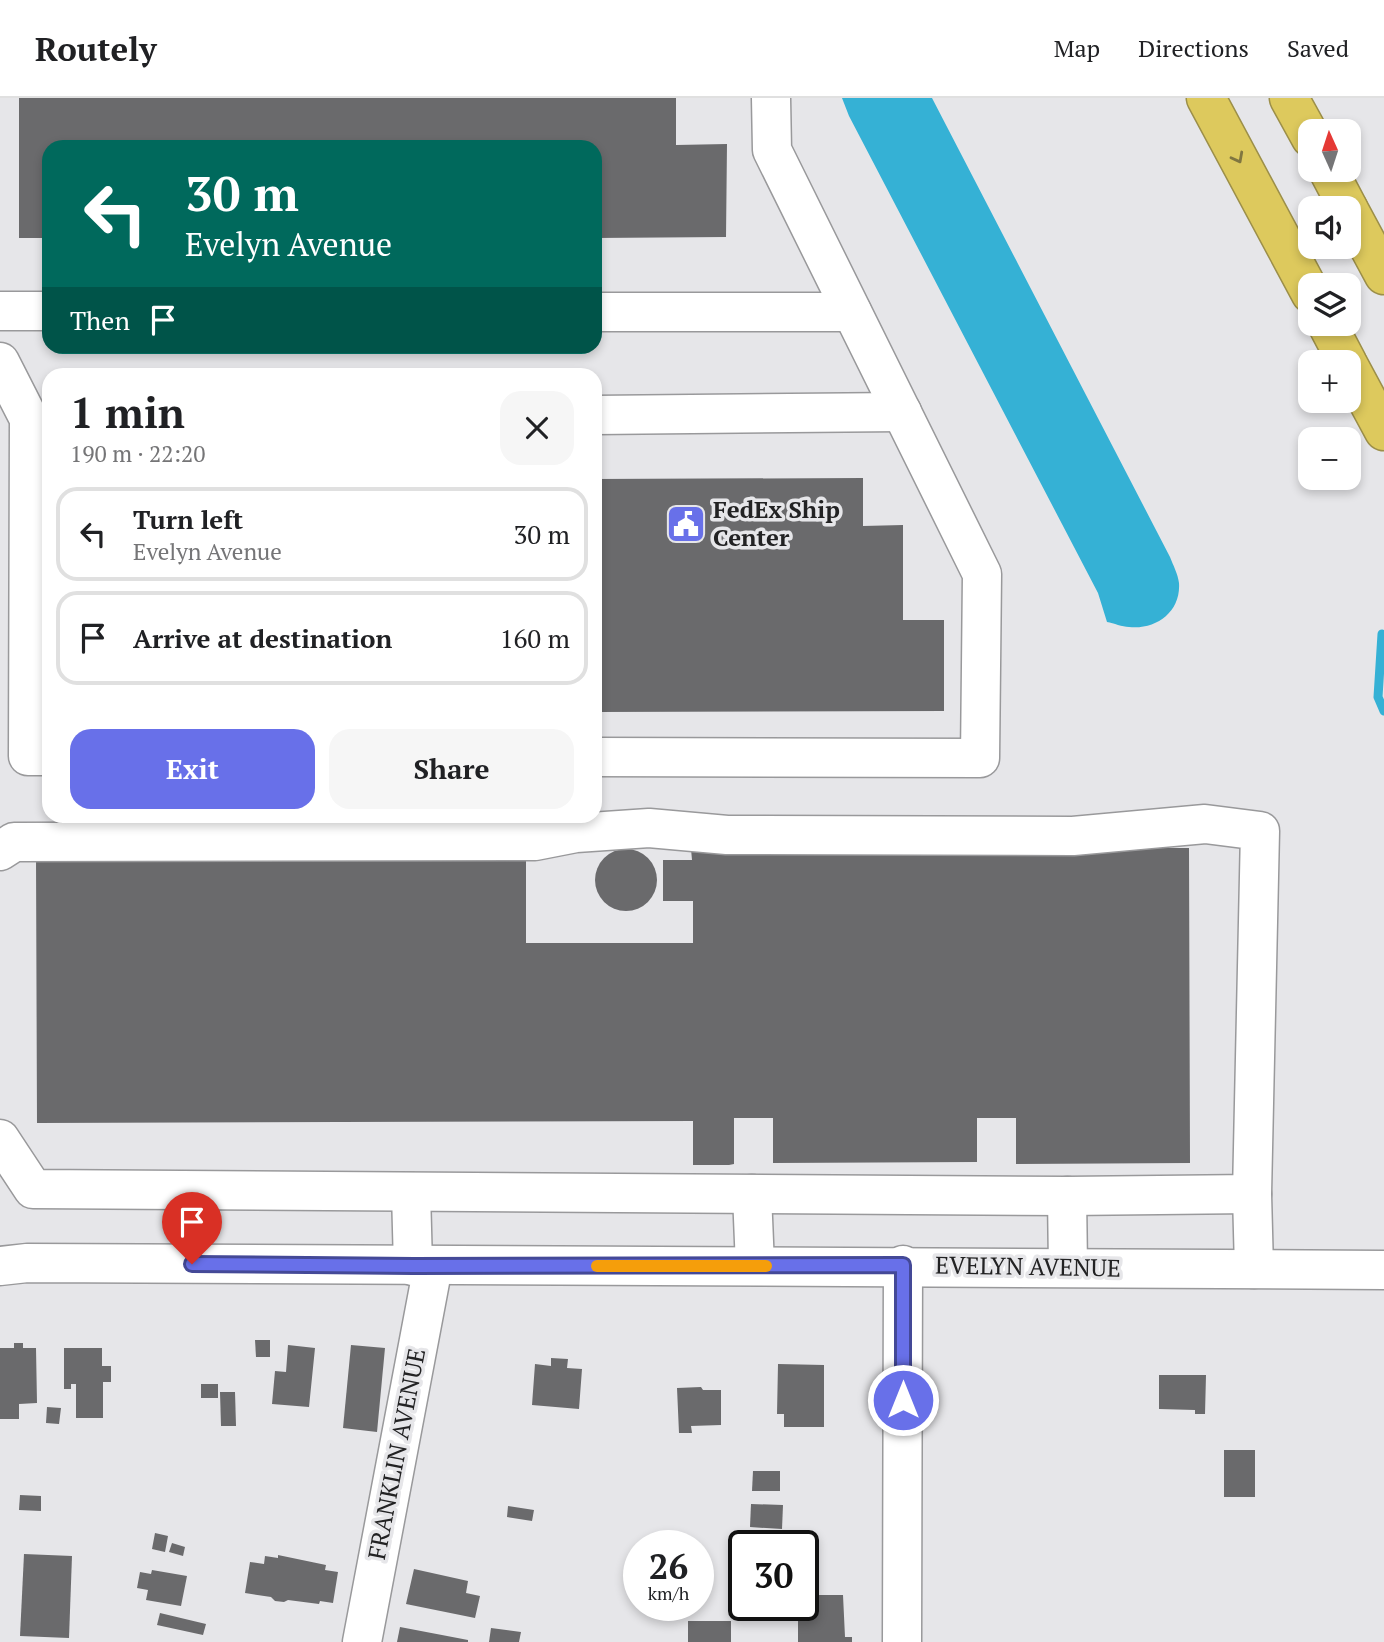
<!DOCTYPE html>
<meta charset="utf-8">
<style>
:root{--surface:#fff;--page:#f6f6f6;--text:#202124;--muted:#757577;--line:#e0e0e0;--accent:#6870e9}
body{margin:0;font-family:"PT Serif",serif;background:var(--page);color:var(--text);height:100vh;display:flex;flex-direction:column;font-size:26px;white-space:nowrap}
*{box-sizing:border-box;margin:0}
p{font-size:23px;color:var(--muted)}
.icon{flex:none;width:38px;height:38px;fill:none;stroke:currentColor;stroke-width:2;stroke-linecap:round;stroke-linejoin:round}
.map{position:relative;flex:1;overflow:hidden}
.details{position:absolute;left:42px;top:270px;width:560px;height:455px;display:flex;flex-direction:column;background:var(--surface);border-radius:21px;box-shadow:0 4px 10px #0003}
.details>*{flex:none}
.top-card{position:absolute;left:42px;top:42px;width:560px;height:214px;border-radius:21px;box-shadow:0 4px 10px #0003;background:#00695c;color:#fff;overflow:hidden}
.needle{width:46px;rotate:357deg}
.fabs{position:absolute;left:1298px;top:21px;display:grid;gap:14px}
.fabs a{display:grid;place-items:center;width:63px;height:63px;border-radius:14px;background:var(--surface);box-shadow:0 4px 10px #0003;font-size:35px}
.speed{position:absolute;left:623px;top:1432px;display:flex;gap:14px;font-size:35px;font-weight:700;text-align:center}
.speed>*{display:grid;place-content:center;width:91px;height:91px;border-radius:50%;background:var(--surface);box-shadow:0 4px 10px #0003;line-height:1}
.speed small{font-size:18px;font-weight:400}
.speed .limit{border:4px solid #111;border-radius:10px;background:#fff;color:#111}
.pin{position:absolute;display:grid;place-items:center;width:60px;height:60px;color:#fff;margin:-72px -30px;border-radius:50% 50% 50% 0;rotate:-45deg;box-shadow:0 0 7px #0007}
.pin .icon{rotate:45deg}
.me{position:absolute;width:77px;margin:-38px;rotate:0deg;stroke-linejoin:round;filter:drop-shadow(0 0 5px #0008)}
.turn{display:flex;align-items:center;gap:24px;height:147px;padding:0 28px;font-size:32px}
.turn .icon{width:91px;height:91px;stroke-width:2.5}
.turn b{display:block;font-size:49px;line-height:60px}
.then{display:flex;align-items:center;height:66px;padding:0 28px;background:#0003;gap:14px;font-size:26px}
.round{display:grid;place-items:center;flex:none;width:74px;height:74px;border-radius:21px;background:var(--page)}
.head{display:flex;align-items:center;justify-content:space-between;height:119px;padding:0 28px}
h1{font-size:42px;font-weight:600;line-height:52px}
.primary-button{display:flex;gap:14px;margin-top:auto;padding:14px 28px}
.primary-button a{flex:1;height:80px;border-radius:21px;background:var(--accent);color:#fff;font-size:28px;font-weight:600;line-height:80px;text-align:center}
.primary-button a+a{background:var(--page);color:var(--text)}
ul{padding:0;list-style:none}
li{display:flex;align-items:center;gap:21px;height:94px;margin:0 14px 10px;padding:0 14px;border:4px solid var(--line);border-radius:21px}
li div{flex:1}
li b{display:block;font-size:26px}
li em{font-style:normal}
header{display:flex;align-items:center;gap:42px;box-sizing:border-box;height:98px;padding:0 35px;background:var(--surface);border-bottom:2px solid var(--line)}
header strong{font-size:33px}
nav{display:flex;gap:38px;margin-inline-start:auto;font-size:24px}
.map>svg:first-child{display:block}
.water{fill:#35b1d5}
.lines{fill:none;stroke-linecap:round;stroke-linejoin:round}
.stream{stroke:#35b1d5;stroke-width:9}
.building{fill:#6a6a6c}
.minor-casing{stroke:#99999b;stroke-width:41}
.highway-casing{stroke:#9c8f49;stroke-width:41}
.minor{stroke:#fff;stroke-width:38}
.highway{stroke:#ddc95d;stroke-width:38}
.oneway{stroke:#807640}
.route-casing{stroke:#444997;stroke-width:18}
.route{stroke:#6870e9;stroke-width:12}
.slow{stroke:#f59e0b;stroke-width:12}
.labels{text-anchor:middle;stroke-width:7;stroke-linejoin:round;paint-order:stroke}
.poi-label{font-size:24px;font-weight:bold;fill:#222223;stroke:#e6e6e9;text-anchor:start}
.street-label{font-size:24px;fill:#222223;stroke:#e6e6e9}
</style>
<header>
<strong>Routely</strong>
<nav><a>Map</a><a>Directions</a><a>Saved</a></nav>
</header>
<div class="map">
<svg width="1384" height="1544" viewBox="0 0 1384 1544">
<rect width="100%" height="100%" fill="#e6e6e9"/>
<path class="water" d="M842,0H932L1170,459C1173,467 1178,476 1179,485C1181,514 1156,532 1129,529C1122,529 1114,525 1107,524L1098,495L849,18Z"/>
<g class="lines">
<polyline class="stream" points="1382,536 1378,599 1384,613"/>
</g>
<g class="building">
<polygon points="19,0 676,0 676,47 727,46 726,139 595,140 595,49 49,49 49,140 19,140"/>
<polygon points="863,380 863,428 903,427 903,522 944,522 944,613 595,614 595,381"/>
<rect x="45" y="382" width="4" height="234"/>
<polygon points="1189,750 1190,1065 1016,1066 1016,1020 977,1020 977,1064 773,1065 773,1020 734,1020 734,1066 729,1067 693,1067 693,1023 37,1025 36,758 526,757 526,845 693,845 693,803 663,803 663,762 692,762 691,751"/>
<circle cx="626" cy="782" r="31"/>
<polygon points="255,1242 270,1242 270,1259 256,1259"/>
<polygon points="14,1245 23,1245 23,1250 36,1250 37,1305 19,1306 19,1321 0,1321 0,1250 14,1250"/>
<polygon points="288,1247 315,1250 309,1309 272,1306 275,1273 286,1274"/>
<polygon points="351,1247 385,1250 377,1334 343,1330"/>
<polygon points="64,1250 102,1250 102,1268 111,1268 111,1284 103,1284 103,1320 76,1320 76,1286 71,1286 71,1291 64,1291"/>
<polygon points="551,1260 568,1261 567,1270 582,1271 579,1311 532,1307 535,1266 551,1268"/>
<polygon points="778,1266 824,1267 824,1329 784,1329 784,1316 777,1316"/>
<polygon points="1159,1277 1206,1277 1205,1316 1195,1316 1195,1312 1159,1311"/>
<rect x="201" y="1286" width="17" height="14"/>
<polygon points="701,1289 703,1292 721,1292 721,1327 691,1328 692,1335 679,1335 677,1290"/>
<polygon points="220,1294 235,1294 236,1328 221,1328"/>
<polygon points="47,1309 61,1310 59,1326 46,1325"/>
<rect x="1224" y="1352" width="31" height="47"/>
<polygon points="753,1373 780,1373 780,1393 752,1393"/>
<polygon points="20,1397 41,1398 41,1413 19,1412"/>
<polygon points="751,1406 783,1407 782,1431 750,1429"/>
<polygon points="508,1408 534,1412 532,1423 507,1419"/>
<polygon points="155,1435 168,1438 165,1454 152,1451"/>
<polygon points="172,1445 185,1449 183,1458 169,1454"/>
<polygon points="24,1456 72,1458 69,1540 20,1538"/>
<polygon points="278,1457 326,1467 325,1472 338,1474 333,1505 320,1503 319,1506 288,1502 284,1504 275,1503 271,1499 245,1495 250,1464 264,1466 265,1458 278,1460"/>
<polygon points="414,1471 468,1483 466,1495 480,1498 475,1520 406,1506"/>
<polygon points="152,1472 187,1478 181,1508 146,1502 148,1492 137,1490 140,1474 151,1476"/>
<polygon points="803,1497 843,1497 845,1539 852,1539 852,1544 798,1544 798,1523 800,1523 800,1507 803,1507"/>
<polygon points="160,1515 206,1526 203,1537 157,1527"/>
<rect x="688" y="1523" width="43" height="21"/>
<polygon points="400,1529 468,1542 468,1544 397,1544"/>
<polygon points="491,1530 521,1534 519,1544 489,1544"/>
</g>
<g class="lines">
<g class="minor-casing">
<g id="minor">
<polyline points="0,213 49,213"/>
<polyline points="595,214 852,214"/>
<polyline points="0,264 29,321 28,658 49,658"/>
<polyline points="595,317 902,314"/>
<polyline points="595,659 980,660 982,476 772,52 771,0"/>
<polyline points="0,753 14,744 535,743 576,735 649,730 727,737 1073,738 1205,726 1260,733 1252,1096 1067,1098 33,1091 0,1041"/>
<polyline points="411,1094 413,1168"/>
<polyline points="752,1096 755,1168"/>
<polyline points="1252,1096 1254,1171"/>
<polyline points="1067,1098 1068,1169"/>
<path d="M0,1168L27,1165C479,1169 932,1167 1384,1172"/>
<polyline points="362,1544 433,1168"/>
<polyline points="902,1544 903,1167"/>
</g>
</g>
<g class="highway-casing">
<g id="highway">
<polyline points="1206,0 1311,196"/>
<polyline points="1289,0 1311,40"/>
<polyline points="1328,72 1348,110"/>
<polyline points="1349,112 1384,177"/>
<polyline points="1327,226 1347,264"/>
<polyline points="1349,268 1384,333"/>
</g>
</g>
<use href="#minor" class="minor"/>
<use href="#highway" class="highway"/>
</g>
<defs><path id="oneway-chevron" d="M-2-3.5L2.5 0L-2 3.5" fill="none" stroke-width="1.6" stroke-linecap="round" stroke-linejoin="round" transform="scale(1.75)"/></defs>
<use class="oneway" href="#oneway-chevron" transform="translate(1238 60) rotate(62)"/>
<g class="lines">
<g class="route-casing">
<polyline id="route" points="192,1166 414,1168 903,1167 903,1302"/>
</g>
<use href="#route" class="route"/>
<polyline class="slow" points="597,1168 766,1168"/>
</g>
<defs>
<g id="civic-square" transform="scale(2.0125)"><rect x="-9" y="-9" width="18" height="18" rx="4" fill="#6870e9" stroke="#e6e6e9"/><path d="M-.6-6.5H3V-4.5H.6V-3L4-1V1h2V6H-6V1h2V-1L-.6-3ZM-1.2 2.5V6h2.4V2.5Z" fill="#fff"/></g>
</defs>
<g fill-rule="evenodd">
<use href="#civic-square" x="686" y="426"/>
</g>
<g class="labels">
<g class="poi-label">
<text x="713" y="420">FedEx Ship<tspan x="713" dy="28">Center</tspan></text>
</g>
<g class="street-label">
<text transform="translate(1028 1169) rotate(1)" y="8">EVELYN AVENUE</text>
<text transform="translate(397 1356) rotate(-79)" y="8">FRANKLIN AVENUE</text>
</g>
</g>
</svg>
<div class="fabs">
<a><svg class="needle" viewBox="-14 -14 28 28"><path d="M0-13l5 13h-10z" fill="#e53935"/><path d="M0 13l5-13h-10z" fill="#757577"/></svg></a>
<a><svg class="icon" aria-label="sound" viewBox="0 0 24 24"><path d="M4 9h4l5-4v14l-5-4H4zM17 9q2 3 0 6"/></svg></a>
<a><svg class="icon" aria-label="layers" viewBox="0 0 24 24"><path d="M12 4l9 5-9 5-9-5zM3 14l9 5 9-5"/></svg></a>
<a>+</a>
<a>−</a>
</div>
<div class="speed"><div>26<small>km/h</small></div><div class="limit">30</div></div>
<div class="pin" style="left:192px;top:1166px;background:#d93025"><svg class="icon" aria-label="arrive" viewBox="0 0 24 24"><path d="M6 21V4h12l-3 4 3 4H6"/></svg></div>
<svg class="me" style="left:903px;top:1302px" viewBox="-20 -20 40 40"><circle r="17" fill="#6870e9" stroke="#fff" stroke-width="3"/><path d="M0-11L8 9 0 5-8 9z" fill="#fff"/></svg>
<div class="top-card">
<div class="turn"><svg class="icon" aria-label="left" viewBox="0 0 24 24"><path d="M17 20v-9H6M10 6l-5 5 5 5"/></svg><div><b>30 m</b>Evelyn Avenue</div></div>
<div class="then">Then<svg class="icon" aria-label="arrive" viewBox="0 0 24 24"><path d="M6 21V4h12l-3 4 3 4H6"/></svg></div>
</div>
<section class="details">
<div class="head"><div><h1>1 min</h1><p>190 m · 22:20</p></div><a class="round"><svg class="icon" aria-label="close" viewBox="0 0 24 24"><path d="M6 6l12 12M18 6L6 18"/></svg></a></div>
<ul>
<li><svg class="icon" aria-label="left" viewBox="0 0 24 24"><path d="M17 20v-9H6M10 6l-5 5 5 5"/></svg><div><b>Turn left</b><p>Evelyn Avenue</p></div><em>30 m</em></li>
<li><svg class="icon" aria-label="arrive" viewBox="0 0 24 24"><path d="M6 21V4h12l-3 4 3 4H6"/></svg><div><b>Arrive at destination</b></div><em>160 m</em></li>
</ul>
<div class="primary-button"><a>Exit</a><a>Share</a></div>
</section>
</div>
